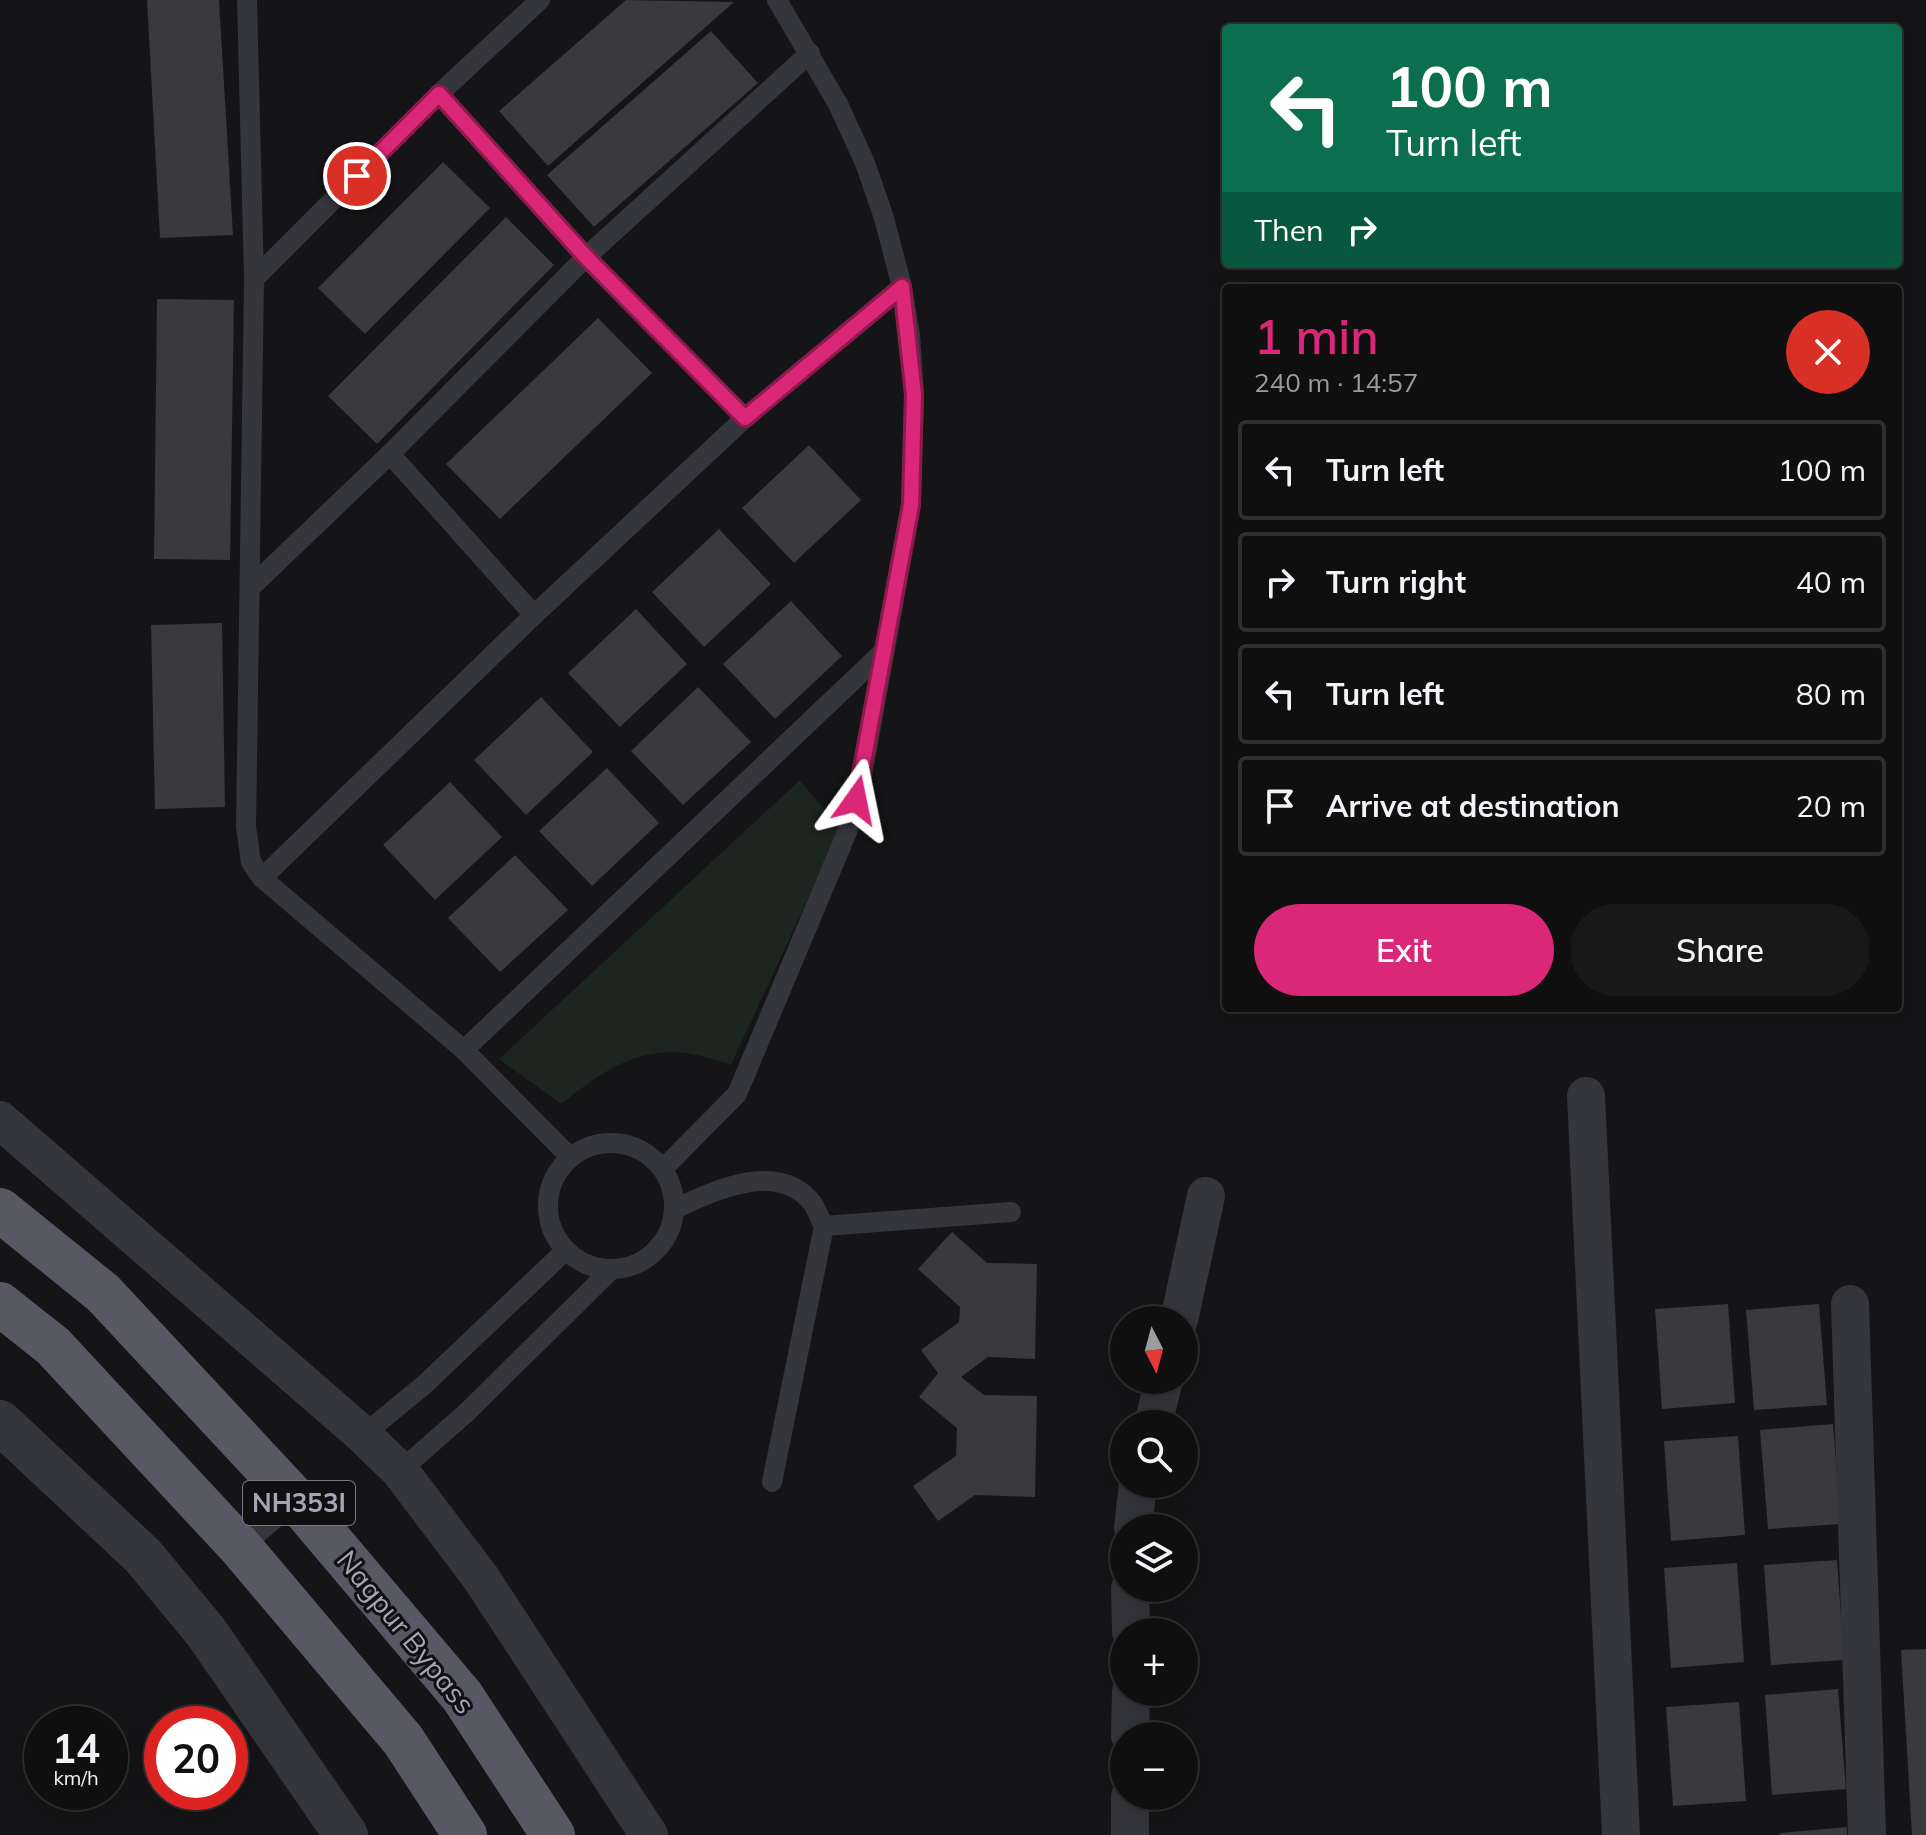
<!DOCTYPE html>
<meta charset="utf-8">
<style>
:root{--surface:#100f10;--page:#191819;--text:#f1f3f6;--muted:#9c9c9f;--line:#302f30;--accent:#db2777}
body{margin:0;font-family:Mulish,sans-serif;background:var(--page);color:var(--text);height:100vh;display:flex;flex-direction:column;font-size:30px;white-space:nowrap}
*{box-sizing:border-box;margin:0}
p{font-size:26px;color:var(--muted)}
.icon{flex:none;width:44px;height:44px;fill:none;stroke:currentColor;stroke-width:2;stroke-linecap:round;stroke-linejoin:round}
.map{position:relative;flex:1;overflow:hidden}
.panel{position:absolute;left:1222px;top:284px;width:680px;height:728px;display:flex;flex-direction:column;background:var(--surface);border-radius:8px;box-shadow:0 4px 20px #0003,0 0 0 2px var(--line)}
.panel>*{flex:none}
.banner{position:absolute;left:1222px;top:24px;width:680px;height:244px;border-radius:8px;box-shadow:0 4px 20px #0003,0 0 0 2px var(--line);background:#0b6e4f;color:#fff;overflow:hidden}
.needle{width:52px;rotate:174deg}
.tools{position:absolute;left:1110px;top:1306px;display:grid;gap:16px}
.tools a{display:grid;place-items:center;width:88px;height:88px;border-radius:50%;background:var(--surface);box-shadow:0 4px 20px #0003,0 0 0 2px var(--line);font-size:40px}
.speed{position:absolute;left:24px;top:1706px;display:flex;gap:16px;font-size:40px;font-weight:700;text-align:center}
.speed>*{display:grid;place-content:center;width:104px;height:104px;border-radius:50%;background:var(--surface);box-shadow:0 4px 20px #0003,0 0 0 2px var(--line);line-height:1}
.speed small{font-size:20px;font-weight:400}
.speed .limit{border:12px solid #d22;background:#fff;color:#111}
.pin{position:absolute;display:grid;place-items:center;width:68px;height:68px;color:#fff;margin:-34px;border:4px solid #fff;border-radius:50%;box-shadow:0 2px 8px #0007}
.me{position:absolute;width:88px;margin:-44px;rotate:12deg;stroke-linejoin:round;filter:drop-shadow(0 0 6px #0008)}
.turn{display:flex;align-items:center;gap:28px;height:168px;padding:0 32px;font-size:36px}
.turn .icon{width:104px;height:104px;stroke-width:2.5}
.turn b{display:block;font-size:56px;line-height:68px}
.then{display:flex;align-items:center;height:76px;padding:0 32px;background:#0003;gap:16px;font-size:30px}
.round{display:grid;place-items:center;flex:none;width:84px;height:84px;border-radius:42px;background:var(--page)}
.head{display:flex;align-items:center;justify-content:space-between;height:136px;padding:0 32px}
h1{font-size:48px;font-weight:600;line-height:60px;color:var(--accent)}
.button{display:flex;gap:16px;margin-top:auto;padding:16px 32px}
.button a{flex:1;height:92px;border-radius:48px;background:var(--accent);color:#fff;font-size:32px;font-weight:600;line-height:92px;text-align:center}
.button a+a{background:var(--page);color:var(--text)}
ul{padding:0;list-style:none}
li{display:flex;align-items:center;gap:24px;height:100px;margin:0 16px 12px;padding:0 16px;border:4px solid var(--line);border-radius:8px}
li div{flex:1}
li b{display:block;font-size:30px}
li em{font-style:normal}
.map>svg:first-child{display:block}
.green{fill:#1c251f}
.building{fill:#39393e}
.lines{fill:none;stroke-linecap:round;stroke-linejoin:round}
.service{stroke:#35353c;stroke-width:20}
.minor{stroke:#35353c;stroke-width:38}
.tertiary{stroke:#35353c;stroke-width:44}
.trunk{stroke:#585864;stroke-width:44}
.route-casing{stroke:#8e194d;stroke-width:20}
.route{stroke:#db2777;stroke-width:14}
.labels{text-anchor:middle;stroke-width:6;stroke-linejoin:round;paint-order:stroke}
.shield{fill:#100f11;stroke:#787986;stroke-width:2}
.shield-label{font-size:26px;font-weight:bold;fill:#a4a6b8}
.street-label{font-size:28px;fill:#a4a6b8;stroke:#100f11}
</style>
<div class="map">
<svg width="1926" height="1835" viewBox="0 0 1926 1835">
<rect width="100%" height="100%" fill="#151416"/>
<path class="green" d="M800,780L840,829L731,1065C658,1037 620,1057 561,1104L499,1059Z"/>
<g class="building">
<polygon points="147,0 219,0 233,235 160,238"/>
<polygon points="626,0 734,2 548,166 499,111"/>
<polygon points="711,31 758,83 594,227 547,175"/>
<polygon points="443,162 490,208 365,334 318,288"/>
<polygon points="506,217 554,265 377,444 328,396"/>
<polygon points="157,299 234,300 230,560 154,559"/>
<polygon points="598,318 652,373 500,519 446,464"/>
<polygon points="809,445 861,500 794,563 742,508"/>
<polygon points="719,529 771,584 704,647 652,592"/>
<polygon points="791,601 842,656 775,719 723,664"/>
<polygon points="636,609 687,664 620,727 568,673"/>
<polygon points="222,623 225,807 155,809 151,625"/>
<polygon points="698,687 751,742 683,805 631,751"/>
<polygon points="541,697 593,752 526,815 474,760"/>
<polygon points="607,768 659,823 592,886 539,831"/>
<polygon points="450,782 502,837 435,900 383,845"/>
<polygon points="515,855 568,910 500,972 448,918"/>
<polygon points="952,1232 987,1263 1037,1264 1035,1359 988,1357 961,1377 984,1395 1037,1396 1035,1497 975,1495 938,1521 913,1486 956,1456 957,1428 919,1397 938,1373 921,1350 959,1322 960,1307 918,1269"/>
<polygon points="1728,1304 1735,1403 1662,1409 1655,1309"/>
<polygon points="1819,1304 1827,1405 1754,1410 1746,1310"/>
<polygon points="1833,1424 1841,1524 1768,1529 1760,1430"/>
<polygon points="1738,1436 1745,1535 1671,1541 1664,1441"/>
<polygon points="1837,1560 1844,1660 1771,1665 1764,1565"/>
<polygon points="1737,1563 1744,1662 1671,1668 1664,1568"/>
<polygon points="1926,1649 1926,1835 1912,1835 1901,1650"/>
<polygon points="1838,1689 1846,1789 1772,1795 1765,1695"/>
<polygon points="1739,1702 1746,1801 1673,1806 1666,1707"/>
<polygon points="1847,1827 1847,1835 1780,1835 1780,1833"/>
</g>
<g class="lines">
<g class="service">
<polyline points="247,0 254,279 246,827 251,862 262,878 464,1050 570,1157"/>
<polyline points="439,94 586,257 745,418"/>
<polyline points="254,279 439,94 540,0"/>
<polyline points="390,454 534,615"/>
<polyline points="250,588 390,454 586,257 810,53"/>
<polyline points="262,878 534,615 745,418 902,287"/>
<polyline points="464,1050 885,650"/>
<circle cx="611" cy="1206" r="63"/>
<polyline points="663,1169 737,1094 850,825 862,776 911,505 914,395 910,335 902,287 884,218 865,163 838,104 777,0"/>
<path d="M675,1209C713,1191 779,1159 813,1204C817,1210 820,1219 824,1226L1011,1212"/>
<polyline points="363,1435 424,1385 565,1251"/>
<polyline points="400,1471 466,1413 612,1269"/>
<polyline points="772,1482 824,1226"/>
<polyline points="241,1548 296,1500"/>
</g>
<g class="minor">
<polyline points="1586,1096 1621,1835"/>
<polyline points="0,1120 363,1435 400,1471 481,1578 649,1835"/>
<polyline points="1850,1304 1867,1835"/>
<polyline points="1179,1320 1206,1196"/>
<polyline points="1153,1424 1164,1380"/>
<polyline points="1133,1528 1138,1484"/>
<polyline points="1130,1588 1131,1632"/>
<polyline points="1130,1736 1131,1692"/>
<polyline points="1130,1835 1130,1796"/>
</g>
<polyline class="tertiary" points="0,1422 143,1556 206,1632 346,1835"/>
<g class="trunk">
<polyline points="0,1210 103,1293 296,1500 462,1696 553,1835"/>
<polyline points="0,1304 53,1346 241,1548 403,1740 465,1835"/>
</g>
</g>
<g class="lines">
<g class="route-casing">
<polyline id="route" points="357,176 439,94 586,257 745,418 902,287 914,395 911,505 856,800"/>
</g>
<use href="#route" class="route"/>
</g>
<g class="labels">
<rect class="shield" x="243" y="1481" width="112" height="44" rx="6"/>
<g class="shield-label">
<text x="299" y="1512">NH353I</text>
</g>
<g class="street-label">
<text transform="translate(406 1632) rotate(51)" y="10">Nagpur Bypass</text>
</g>
</g>
</svg>
<div class="tools">
<a><svg class="needle" viewBox="-14 -14 28 28"><path d="M0-13l5 13h-10z" fill="#e53935"/><path d="M0 13l5-13h-10z" fill="#9c9c9f"/></svg></a>
<a><svg class="icon" aria-label="search" viewBox="0 0 24 24"><circle cx="10" cy="10" r="6"/><path d="M15 15l6 6"/></svg></a>
<a><svg class="icon" aria-label="layers" viewBox="0 0 24 24"><path d="M12 4l9 5-9 5-9-5zM3 14l9 5 9-5"/></svg></a>
<a>+</a>
<a>−</a>
</div>
<div class="speed"><div>14<small>km/h</small></div><div class="limit">20</div></div>
<div class="pin" style="left:357px;top:176px;background:#d93025"><svg class="icon" aria-label="arrive" viewBox="0 0 24 24"><path d="M6 21V4h12l-3 4 3 4H6"/></svg></div>
<svg class="me" style="left:856px;top:800px" viewBox="-20 -20 40 40"><path d="M0-17L14 15 0 8-14 15z" fill="#db2777" stroke="#fff" stroke-width="4"/></svg>
<div class="banner">
<div class="turn"><svg class="icon" aria-label="left" viewBox="0 0 24 24"><path d="M17 20v-9H6M10 6l-5 5 5 5"/></svg><div><b>100 m</b>Turn left</div></div>
<div class="then">Then<svg class="icon" aria-label="right" viewBox="0 0 24 24"><path d="M7 20v-9h11M14 6l5 5-5 5"/></svg></div>
</div>
<section class="panel">
<div class="head"><div><h1>1 min</h1><p>240 m · 14:57</p></div><a class="round" style="background:#d93025;color:#fff"><svg class="icon" aria-label="close" viewBox="0 0 24 24"><path d="M6 6l12 12M18 6L6 18"/></svg></a></div>
<ul>
<li><svg class="icon" aria-label="left" viewBox="0 0 24 24"><path d="M17 20v-9H6M10 6l-5 5 5 5"/></svg><div><b>Turn left</b></div><em>100 m</em></li>
<li><svg class="icon" aria-label="right" viewBox="0 0 24 24"><path d="M7 20v-9h11M14 6l5 5-5 5"/></svg><div><b>Turn right</b></div><em>40 m</em></li>
<li><svg class="icon" aria-label="left" viewBox="0 0 24 24"><path d="M17 20v-9H6M10 6l-5 5 5 5"/></svg><div><b>Turn left</b></div><em>80 m</em></li>
<li><svg class="icon" aria-label="arrive" viewBox="0 0 24 24"><path d="M6 21V4h12l-3 4 3 4H6"/></svg><div><b>Arrive at destination</b></div><em>20 m</em></li>
</ul>
<div class="button"><a>Exit</a><a>Share</a></div>
</section>
</div>
